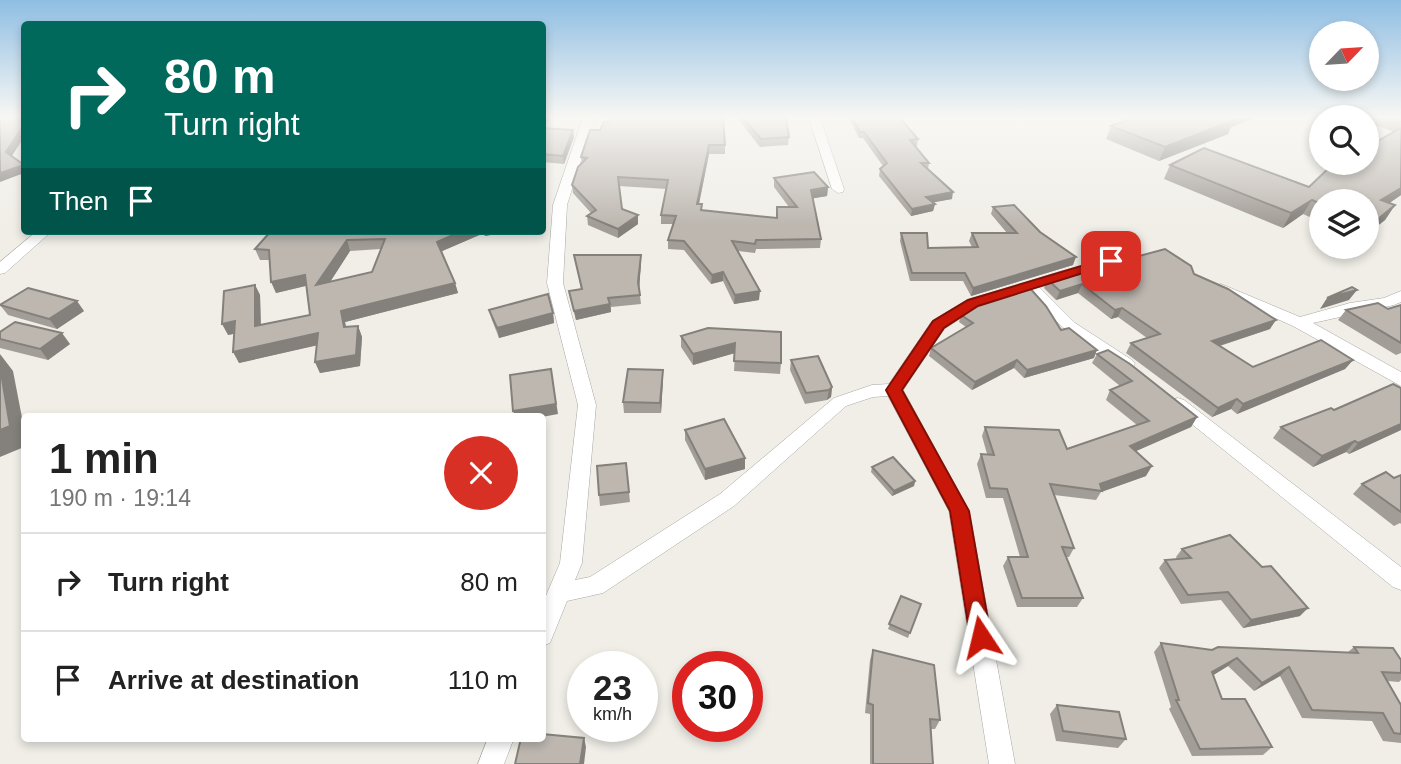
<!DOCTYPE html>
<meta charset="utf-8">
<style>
:root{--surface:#fff;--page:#f2f2f2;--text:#222;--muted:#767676;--line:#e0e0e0}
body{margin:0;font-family:Helvetica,sans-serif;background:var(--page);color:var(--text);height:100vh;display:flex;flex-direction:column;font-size:26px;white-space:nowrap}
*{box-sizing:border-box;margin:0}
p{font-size:23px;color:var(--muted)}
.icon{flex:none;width:38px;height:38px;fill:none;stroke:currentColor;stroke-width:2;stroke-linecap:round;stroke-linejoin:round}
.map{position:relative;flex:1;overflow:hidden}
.panel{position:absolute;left:21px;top:413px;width:525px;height:329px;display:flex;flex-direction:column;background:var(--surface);border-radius:7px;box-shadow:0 4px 10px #0003}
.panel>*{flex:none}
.hud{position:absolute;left:21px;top:21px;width:525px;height:214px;border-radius:7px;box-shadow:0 4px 10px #0003;background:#00695c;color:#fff;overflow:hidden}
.needle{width:46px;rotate:65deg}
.fabs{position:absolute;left:1309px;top:21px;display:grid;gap:14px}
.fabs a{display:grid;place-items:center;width:70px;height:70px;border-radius:50%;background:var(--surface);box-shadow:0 4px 10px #0003;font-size:35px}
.speed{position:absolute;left:567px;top:651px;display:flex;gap:14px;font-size:35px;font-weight:700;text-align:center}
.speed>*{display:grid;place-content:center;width:91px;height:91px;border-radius:50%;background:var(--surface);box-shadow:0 4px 10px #0003;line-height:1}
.speed small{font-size:18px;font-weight:400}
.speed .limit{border:10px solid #d22;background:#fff;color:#111}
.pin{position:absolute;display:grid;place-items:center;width:60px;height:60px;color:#fff;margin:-30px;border-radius:14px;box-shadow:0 4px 10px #0006}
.me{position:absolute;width:77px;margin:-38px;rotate:350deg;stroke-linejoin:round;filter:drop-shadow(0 0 5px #0008)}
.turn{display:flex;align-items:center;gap:24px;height:147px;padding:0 28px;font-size:32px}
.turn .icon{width:91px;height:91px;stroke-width:2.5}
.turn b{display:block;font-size:49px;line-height:60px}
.then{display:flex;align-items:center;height:66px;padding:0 28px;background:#0003;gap:14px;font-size:26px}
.round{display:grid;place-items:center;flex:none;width:74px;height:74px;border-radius:37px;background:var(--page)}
.head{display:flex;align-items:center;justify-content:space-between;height:119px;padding:0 28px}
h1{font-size:42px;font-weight:800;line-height:52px}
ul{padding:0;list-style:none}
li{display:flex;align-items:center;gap:21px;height:98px;padding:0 28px;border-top:2px solid var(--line)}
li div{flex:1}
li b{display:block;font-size:26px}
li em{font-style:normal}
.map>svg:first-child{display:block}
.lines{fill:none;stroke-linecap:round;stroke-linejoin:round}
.minor-casing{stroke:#a7a7a7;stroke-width:1}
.minor{fill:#fff;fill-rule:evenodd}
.wall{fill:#a39d97;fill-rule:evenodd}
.shaded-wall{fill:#84807b}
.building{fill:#bdb7b0;stroke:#84807b;stroke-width:2;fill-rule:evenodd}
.route{fill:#c81709;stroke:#820f06;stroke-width:2}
</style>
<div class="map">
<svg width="1401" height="764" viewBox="0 0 1401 764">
<rect width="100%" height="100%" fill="#f0eee7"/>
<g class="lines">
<g class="minor-casing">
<g id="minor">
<path d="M583,118L594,119L567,205L563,283L596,405L582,563L575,580L590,577L720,494L834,398L872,385L889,384L932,321L967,300L1069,269L1076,273L1074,276L1039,287L1075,323L1132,360L1135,364L1132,368C1108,375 1043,309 1026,291L979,306L944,329L903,390L969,511L1015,764H989L949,511L888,396L873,397L846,406L734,506L603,593L567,601L550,643L542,646V605L560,563L578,405L547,283L553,205Z"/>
<polygon points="809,118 820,118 844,189 843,192 838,193 832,189"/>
<polygon points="37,231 52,231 5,273 0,274 0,262"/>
<polygon points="1221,284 1300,317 1350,303 1384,298 1401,291 1401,302 1394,305 1313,323 1401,372 1401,386 1293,326 1216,292 1213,289"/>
<polygon points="1178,398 1184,400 1401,567 1401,590 1393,587 1172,408 1169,404 1172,400"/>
<polygon points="488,738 514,738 504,764 478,764"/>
</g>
</g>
<use href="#minor" class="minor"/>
</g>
<g class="wall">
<polygon points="542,118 550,118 543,128 574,137 564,164 542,162"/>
<polygon points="737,118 786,118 789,137 788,145 760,147"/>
<polygon points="849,118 900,118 918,139 917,146 915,146 929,163 928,169 952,199 933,202 935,204 933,211 911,216 879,176 880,169 883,166 863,138 859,138"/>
<polygon points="1132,118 1255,118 1231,127 1228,134 1159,161 1106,139 1111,126"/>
<polygon points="1367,118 1401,118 1401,195 1389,203 1395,205 1385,220 1367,234 1367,201 1321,201 1321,222 1303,214 1283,228 1164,179 1170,165 1309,187 1367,163 1394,132 1367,122"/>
<polygon points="608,122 725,145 725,154 709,154 699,204 702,210 776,218 777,207 789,207 774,187 774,178 828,187 827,196 813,198 821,239 820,248 756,249 755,253 738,251 759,300 734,304 723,281 711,284 684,250 668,249 668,240 673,224 661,224 661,215 667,189 619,186 622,209 638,224 618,238 588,225 587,216 591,213 573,193 572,185 582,163 581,157 600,130"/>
<polygon points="993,207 1040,232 1073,265 971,296 963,281 910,281 900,241 901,233 928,248 972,247 969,241 972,233 1007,233 991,214"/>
<path d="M271,231H511L485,236L484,233L442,251L455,283L458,293L345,322L346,327L358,326L362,337L360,366L320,373L315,362L317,345L239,363L234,334L228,335L255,285L260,295L261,325L310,315L306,286L276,293L269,260H260L255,249ZM381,249L372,272L330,282L350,251Z"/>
<polygon points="574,255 641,255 641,263 639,288 641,304 611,307 611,312 576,320 569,291 581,289"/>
<polygon points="1117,262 1194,274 1270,329 1220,346 1253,367 1353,360 1345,369 1237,414 1231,409 1212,417 1126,353 1131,343 1147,338 1118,317 1111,319 1078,293 1056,300 1044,288 1047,279"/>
<polygon points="0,305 84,311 57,329 8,315"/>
<polygon points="1401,305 1401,353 1396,355 1338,320 1346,310 1388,309"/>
<polygon points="489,310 553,313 554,323 499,338 492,320"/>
<polygon points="961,315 1061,330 1094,358 1024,378 1014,368 972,390 929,356 931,348 966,327 959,322"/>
<polygon points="0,332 70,344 48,360 0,348"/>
<polygon points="681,336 781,363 780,374 734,371 735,353 693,365 681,347"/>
<polygon points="1097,354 1197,417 1191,427 1135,451 1146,476 1101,492 1096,500 1054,495 1074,548 1069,557 1066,557 1083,598 1077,607 1017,607 1003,566 1008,557 1020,557 1003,498 986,498 977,464 981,454 987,454 982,436 985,427 1067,449 1137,425 1106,400 1110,390 1120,386 1092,363"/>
<polygon points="791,360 832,387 831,397 827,400 805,404 790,370"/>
<polygon points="663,380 661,413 624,413 623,402"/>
<polygon points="1334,410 1401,430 1349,454 1346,452 1313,467 1273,438 1281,427"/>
<polygon points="685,430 745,458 745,469 705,480 685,440"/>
<polygon points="626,463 630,502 600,506 599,495"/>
<polygon points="872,467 915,481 914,486 892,496 871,472"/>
<polygon points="1401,475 1401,524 1400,523 1394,526 1353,494 1362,484 1394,478"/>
<polygon points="1182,549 1300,616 1243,628 1221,600 1181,604 1159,568 1165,560 1177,559 1176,557"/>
<polygon points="901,596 921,604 908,638 888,629"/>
<polygon points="1161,643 1212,650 1348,652 1354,647 1401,660 1401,680 1399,682 1387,681 1401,705 1401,743 1383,741 1372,721 1302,718 1280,676 1254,691 1228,666 1213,675 1222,699 1272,747 1263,755 1192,756 1169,709 1171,707 1154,652"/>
<polygon points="873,650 940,720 935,729 931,729 933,764 870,764 870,714 865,713 870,660"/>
<polygon points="1057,705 1126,739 1118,748 1056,741 1050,714"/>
</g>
<g class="shaded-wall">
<polygon points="544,118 550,118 542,129 542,120"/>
<polygon points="1227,118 1255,118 1231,127 1228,134 1159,161 1165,147"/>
<polygon points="24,124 24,137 10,159 6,152"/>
<polygon points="573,130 574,137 564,164 563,156"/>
<polygon points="709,145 709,154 697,213 697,204"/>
<polygon points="24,165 24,173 0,182 0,173"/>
<polygon points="828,187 827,196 810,199 811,190"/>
<polygon points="1401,188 1401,195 1372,215 1381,200"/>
<polygon points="953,192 952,199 925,204 926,197"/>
<polygon points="1312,200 1303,214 1283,228 1291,213"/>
<polygon points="935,204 933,211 911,216 912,209"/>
<polygon points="1395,205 1385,220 1367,234 1367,231 1372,224"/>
<polygon points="638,215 638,224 618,238 618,229"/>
<polygon points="462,231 511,231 485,236 484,233 440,252 437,242"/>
<polygon points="347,240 350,251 321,296 316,285"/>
<polygon points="641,255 641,263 639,291 638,282"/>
<polygon points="1076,257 1073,265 971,296 973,288"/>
<polygon points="723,272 723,281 711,284 712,275"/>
<polygon points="305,275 309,285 276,293 271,282"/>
<polygon points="455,283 458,293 345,322 348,338 344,327 341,311"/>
<polygon points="1082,284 1078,293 1056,300 1060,291"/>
<polygon points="255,285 260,295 261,337 255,326"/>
<polygon points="1357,290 1349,300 1320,309 1327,298"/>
<polygon points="760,291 759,300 734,304 735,295"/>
<polygon points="77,301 84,311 57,329 49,319"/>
<polygon points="610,304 611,312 576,320 574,311"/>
<polygon points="1122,308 1118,317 1111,319 1115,310"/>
<polygon points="553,313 554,323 499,338 497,328"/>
<polygon points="1276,320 1270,329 1206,350 1212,341"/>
<polygon points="235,321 241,332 228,335 222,324"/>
<polygon points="358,326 362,337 360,366 320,373 315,362"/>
<polygon points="62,333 70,344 48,360 40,349"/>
<polygon points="318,333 323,344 239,363 233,352"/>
<polygon points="735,343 735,353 693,365 693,354"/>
<polygon points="1097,350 1094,358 1024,378 1027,370"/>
<polygon points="0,354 13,371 24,428 24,447 0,457"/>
<polygon points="1017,360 1014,368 972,390 975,382"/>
<polygon points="1353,360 1345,369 1237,414 1243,404"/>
<polygon points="551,369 558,414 542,417 515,416 513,411"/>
<polygon points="663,370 663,380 661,413 660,403"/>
<polygon points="832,387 831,397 827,400 829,390"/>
<polygon points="1237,399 1231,409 1212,417 1218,408"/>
<polygon points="1197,417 1191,427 1125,456 1130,446"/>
<polygon points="1401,424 1401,430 1349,454 1358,443"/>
<polygon points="1355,441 1346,452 1313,467 1322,456"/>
<polygon points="745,458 745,469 705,480 705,469"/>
<polygon points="1152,466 1146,476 1101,492 1102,491 1100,484"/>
<polygon points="915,481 914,486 892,496 894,491"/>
<polygon points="1308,608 1300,616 1243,628 1251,620"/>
<polygon points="1237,658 1228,666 1204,681 1212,672"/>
<polygon points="1289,667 1280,676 1254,691 1262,683"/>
<polygon points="584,738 586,747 584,764 580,764"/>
</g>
<g class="building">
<polygon points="0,118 24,118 24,124 6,152 24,165 0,173"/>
<polygon points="610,118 723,118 725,145 709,145 697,204 702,204 701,210 777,218 777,207 797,207 774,178 814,172 828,187 811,190 821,239 756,240 755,244 732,241 760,291 735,295 723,272 712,275 684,241 668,240 676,216 661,215 668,180 618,177 622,209 638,215 618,229 587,216 596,210 572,185 578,167 587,158 581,157 590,130 600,130 604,122 608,122"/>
<polygon points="743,118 786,118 789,137 761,139"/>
<polygon points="853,118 900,118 918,139 910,140 929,163 921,163 953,192 926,197 935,204 912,209 880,169 887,163 864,132 860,132"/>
<polygon points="1132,118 1227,118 1234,120 1165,147 1111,126"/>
<polygon points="542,128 573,130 563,156 542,154"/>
<polygon points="1401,128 1401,188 1381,200 1395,205 1372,224 1367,221 1367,201 1321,201 1321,204 1312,200 1291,213 1170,165 1204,148 1309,187 1334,163 1367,163 1367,147"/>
<polygon points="1014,205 1040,232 1076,257 973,288 965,273 912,273 901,233 927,233 928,248 978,247 972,233 1017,233 993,207"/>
<path d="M271,231H462L437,242L455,283L341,311L344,327L358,326L356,355L315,362L318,333L233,352L235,321L222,324L224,291L255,285V326L310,315L305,275L271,282L269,250L255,249ZM385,239L372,272L316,285L347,240Z"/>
<polygon points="1165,249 1191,266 1194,274 1228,289 1276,320 1212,341 1253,367 1321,340 1353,360 1243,404 1237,399 1218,408 1131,343 1160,334 1122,308 1115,310 1082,284 1060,291 1047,279 1113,259 1117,262"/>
<polygon points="574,255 641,255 638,282 640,295 608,298 610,304 574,311 569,291 582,289"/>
<polygon points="1028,286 1046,306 1061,330 1069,328 1097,350 1027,370 1017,360 975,382 931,348 973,323 961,315 983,301"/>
<polygon points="1352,287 1357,290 1327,298"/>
<polygon points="28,288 77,301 49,319 0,305"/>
<polygon points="548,294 553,313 497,328 489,310"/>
<polygon points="1378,303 1388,309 1401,305 1401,343 1346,310"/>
<polygon points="15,322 62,333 40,349 0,339 0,332"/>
<polygon points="708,328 781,332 781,363 734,361 735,343 693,354 681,336"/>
<polygon points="1108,350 1130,364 1197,417 1130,446 1152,466 1100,484 1102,491 1050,484 1074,548 1062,547 1083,598 1022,598 1008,557 1028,557 1007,489 990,488 981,454 994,455 985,427 1059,430 1067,449 1149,421 1110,390 1132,381 1097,354"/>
<polygon points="818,356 832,387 829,390 806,393 791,360"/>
<polygon points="0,367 10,426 0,430"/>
<polygon points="551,369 556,404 513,411 510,375"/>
<polygon points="628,369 663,370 660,403 623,402"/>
<polygon points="1393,384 1401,388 1401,424 1358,443 1355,441 1322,456 1281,427 1331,408 1334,410"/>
<polygon points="724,419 745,458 705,469 685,430"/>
<polygon points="893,457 915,481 894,491 872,467"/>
<polygon points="626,463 629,492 599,495 597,466"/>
<polygon points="1386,472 1394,478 1401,475 1401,512 1362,484"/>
<polygon points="1230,535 1262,567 1271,566 1308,608 1251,620 1228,592 1188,595 1165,560 1191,558 1182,549"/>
<polygon points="901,596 921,604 910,633 889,624"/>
<polygon points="1161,643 1212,650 1218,647 1358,653 1354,647 1393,648 1401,660 1401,673 1382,672 1401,705 1401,734 1394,733 1383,713 1312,710 1289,667 1262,683 1237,658 1212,672 1222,699 1245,699 1272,747 1200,749 1176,700 1179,700"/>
<polygon points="873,650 934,665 940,720 930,719 933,764 873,764 873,705 868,703"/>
<polygon points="1057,705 1119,712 1126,739 1063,731"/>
<polygon points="542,734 584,738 580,764 515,764 521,738 542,738"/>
</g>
<linearGradient id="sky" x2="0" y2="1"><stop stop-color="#8fbee3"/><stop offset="0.52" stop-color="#f8f7f4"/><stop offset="1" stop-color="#f8f7f4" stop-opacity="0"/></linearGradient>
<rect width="1401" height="225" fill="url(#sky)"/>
<polygon class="route" points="1111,257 1115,258 1115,263 978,306 944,328 902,390 969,511 991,637 988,644 981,647 973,644 970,637 950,511 886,390 933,321 968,300"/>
</svg>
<div class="fabs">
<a><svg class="needle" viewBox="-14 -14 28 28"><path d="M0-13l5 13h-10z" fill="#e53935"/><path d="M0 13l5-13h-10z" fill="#767676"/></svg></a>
<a><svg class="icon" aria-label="search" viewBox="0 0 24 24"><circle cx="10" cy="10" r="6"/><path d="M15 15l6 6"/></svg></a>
<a><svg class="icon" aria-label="layers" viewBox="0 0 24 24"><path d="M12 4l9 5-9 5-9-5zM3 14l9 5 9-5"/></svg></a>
</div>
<div class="speed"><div>23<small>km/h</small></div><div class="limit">30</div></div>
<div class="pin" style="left:1111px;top:261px;background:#d93025"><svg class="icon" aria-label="arrive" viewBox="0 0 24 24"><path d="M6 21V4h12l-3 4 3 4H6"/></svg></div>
<svg class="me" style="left:981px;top:637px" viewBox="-20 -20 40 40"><path d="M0-17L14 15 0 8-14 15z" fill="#c81709" stroke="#fff" stroke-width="4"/></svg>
<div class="hud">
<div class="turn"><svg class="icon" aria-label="right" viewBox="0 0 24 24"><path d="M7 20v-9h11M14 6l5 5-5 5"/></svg><div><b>80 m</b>Turn right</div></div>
<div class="then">Then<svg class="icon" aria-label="arrive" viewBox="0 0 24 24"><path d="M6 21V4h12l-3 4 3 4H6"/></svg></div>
</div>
<section class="panel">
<div class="head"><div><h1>1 min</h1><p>190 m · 19:14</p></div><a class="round" style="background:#d93025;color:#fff"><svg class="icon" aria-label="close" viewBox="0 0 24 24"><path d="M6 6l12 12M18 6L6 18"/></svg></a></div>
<ul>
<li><svg class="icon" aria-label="right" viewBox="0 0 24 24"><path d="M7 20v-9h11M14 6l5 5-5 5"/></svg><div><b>Turn right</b></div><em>80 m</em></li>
<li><svg class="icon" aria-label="arrive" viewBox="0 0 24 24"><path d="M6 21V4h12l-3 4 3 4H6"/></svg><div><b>Arrive at destination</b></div><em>110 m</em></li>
</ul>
</section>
</div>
